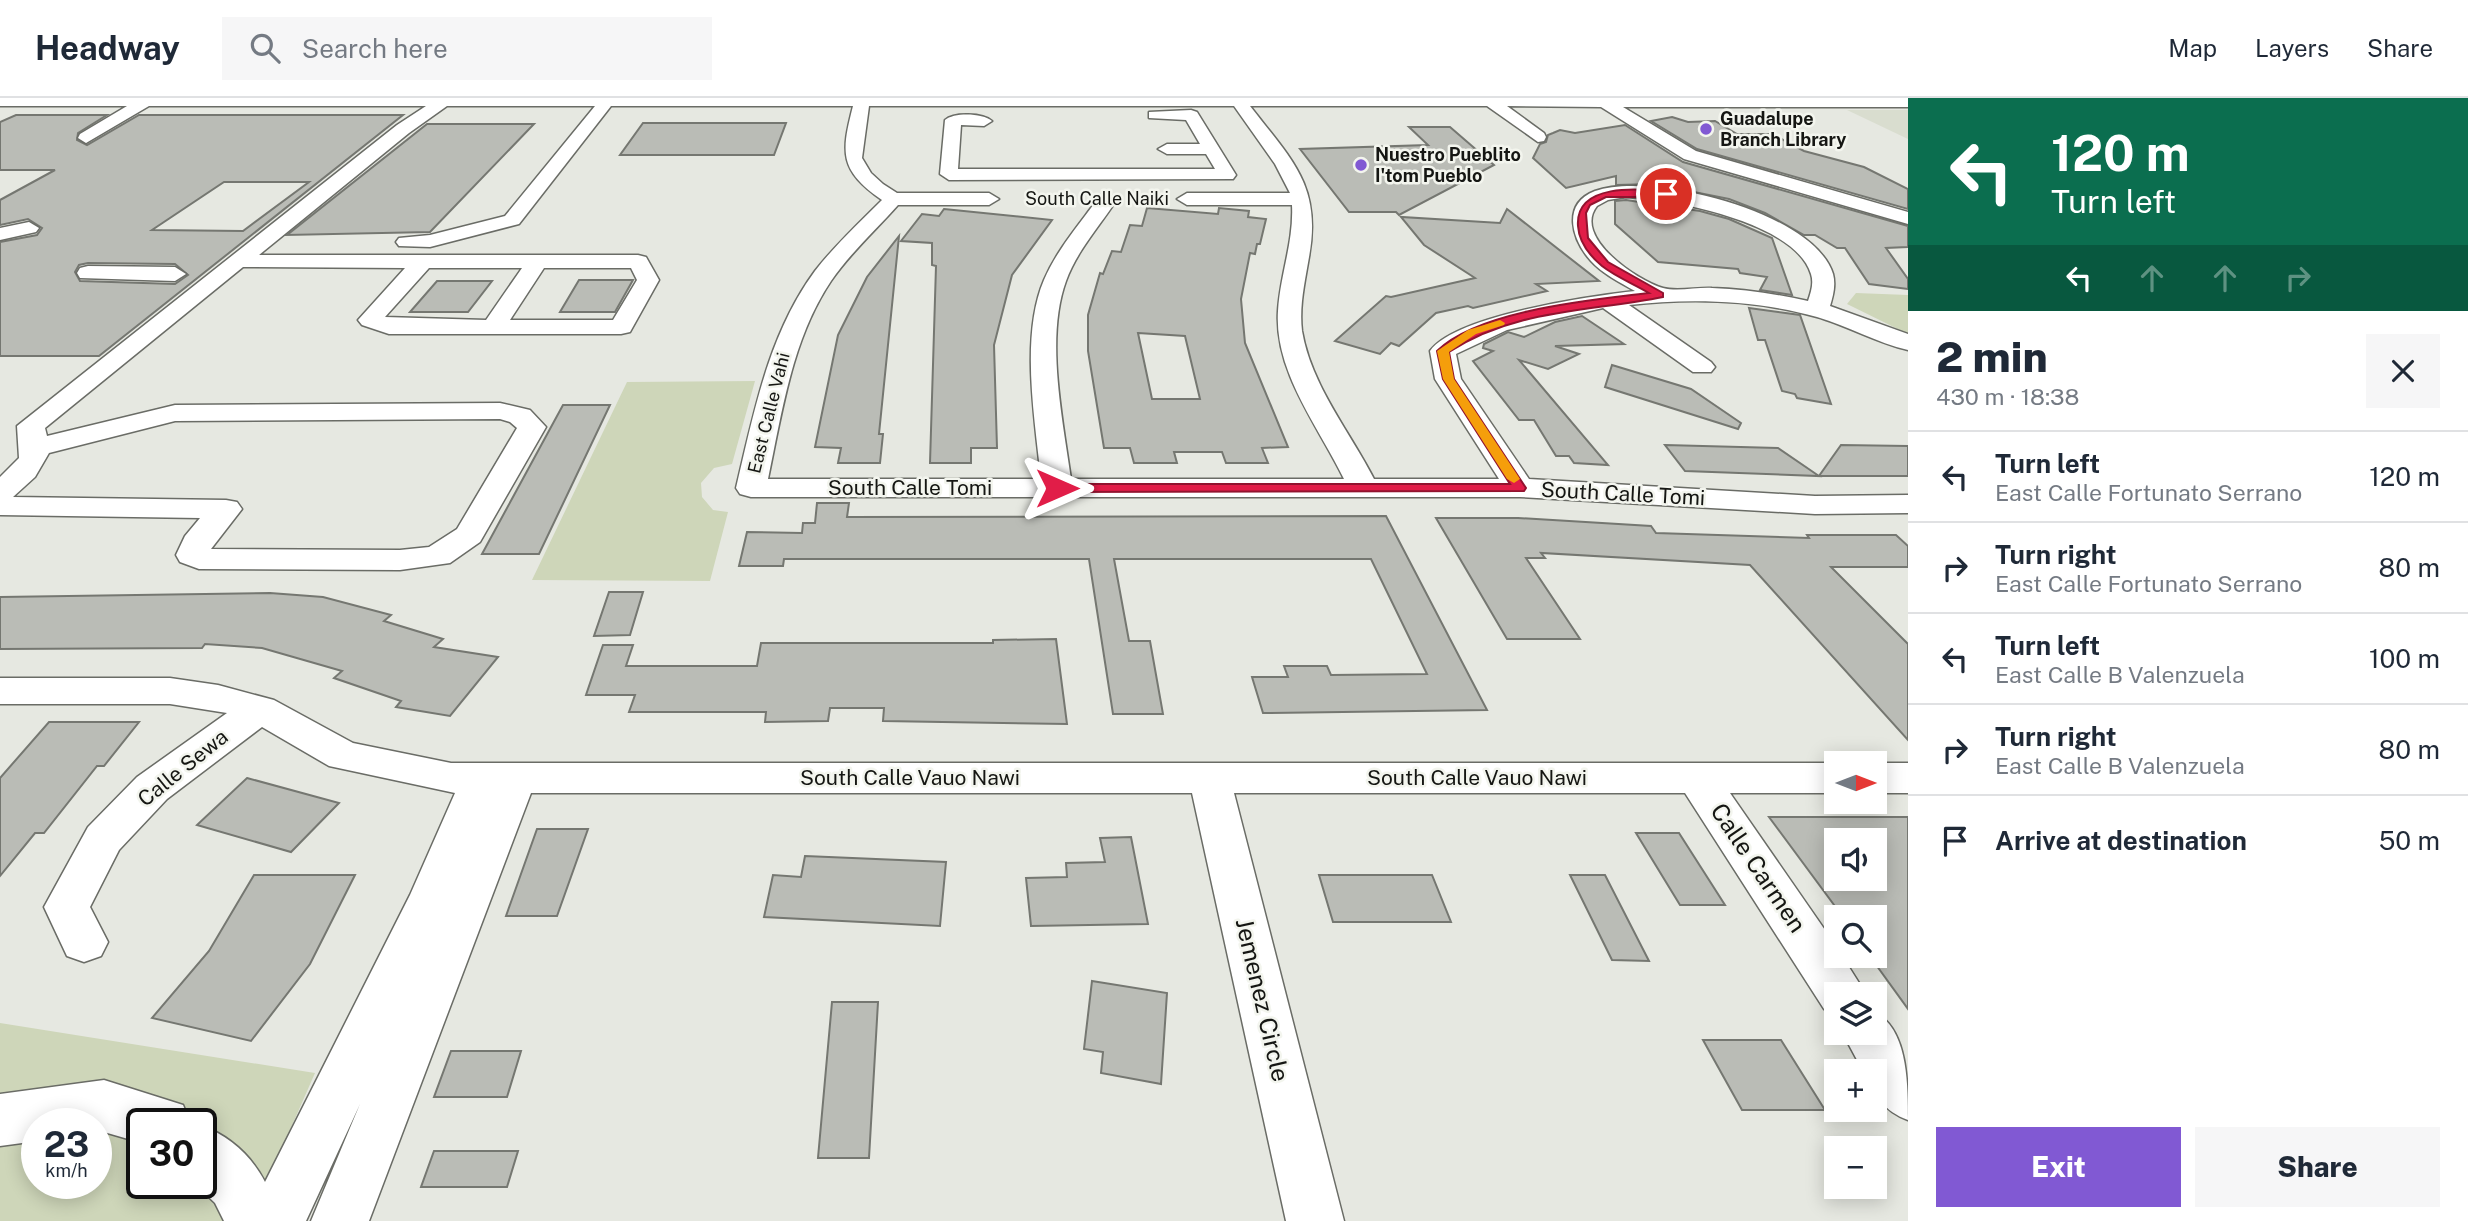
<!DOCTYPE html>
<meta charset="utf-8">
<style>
:root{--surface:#fff;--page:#f6f6f7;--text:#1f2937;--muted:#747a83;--line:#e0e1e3;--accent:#8159d3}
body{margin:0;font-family:"Public Sans",sans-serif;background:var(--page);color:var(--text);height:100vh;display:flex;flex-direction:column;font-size:26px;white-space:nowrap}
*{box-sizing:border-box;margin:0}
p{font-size:23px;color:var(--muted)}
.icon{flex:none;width:38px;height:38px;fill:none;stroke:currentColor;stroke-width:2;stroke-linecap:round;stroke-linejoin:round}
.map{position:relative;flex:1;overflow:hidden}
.sheet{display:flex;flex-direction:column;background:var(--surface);width:560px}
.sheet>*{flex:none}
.hud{background:#0b6e4f;color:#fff;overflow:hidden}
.needle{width:46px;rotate:90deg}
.controls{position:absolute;left:1824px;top:653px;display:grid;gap:14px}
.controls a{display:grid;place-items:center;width:63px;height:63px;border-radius:0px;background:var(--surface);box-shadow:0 4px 18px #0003;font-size:35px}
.speed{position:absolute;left:21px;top:1010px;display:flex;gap:14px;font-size:35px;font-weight:700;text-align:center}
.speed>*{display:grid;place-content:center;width:91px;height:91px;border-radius:50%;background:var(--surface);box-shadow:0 4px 18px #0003;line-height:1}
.speed small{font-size:18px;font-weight:400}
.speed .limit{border:4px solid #111;border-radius:10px;background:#fff;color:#111}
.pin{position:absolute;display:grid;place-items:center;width:60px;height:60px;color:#fff;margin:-30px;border:4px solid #fff;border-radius:50%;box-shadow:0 2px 7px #0007}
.me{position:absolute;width:77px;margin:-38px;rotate:90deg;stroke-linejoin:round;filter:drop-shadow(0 0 5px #0008)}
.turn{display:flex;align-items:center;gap:24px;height:147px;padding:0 28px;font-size:32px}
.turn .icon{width:91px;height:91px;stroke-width:2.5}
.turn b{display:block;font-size:49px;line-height:60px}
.lanes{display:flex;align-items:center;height:66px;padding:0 28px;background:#0003;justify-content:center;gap:35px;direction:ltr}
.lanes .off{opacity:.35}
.round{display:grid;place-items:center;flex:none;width:74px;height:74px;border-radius:0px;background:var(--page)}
.headline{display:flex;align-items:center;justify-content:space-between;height:119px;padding:0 28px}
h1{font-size:42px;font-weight:800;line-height:52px}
.action{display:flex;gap:14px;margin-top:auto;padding:14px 28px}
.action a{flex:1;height:80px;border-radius:0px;background:var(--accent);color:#fff;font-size:28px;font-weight:800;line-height:80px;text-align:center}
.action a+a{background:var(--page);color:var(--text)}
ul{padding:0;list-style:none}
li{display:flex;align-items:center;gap:21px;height:91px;padding:0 28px;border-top:2px solid var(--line)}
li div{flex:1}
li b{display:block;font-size:26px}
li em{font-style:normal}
header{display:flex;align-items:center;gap:42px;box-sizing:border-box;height:98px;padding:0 35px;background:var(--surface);border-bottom:2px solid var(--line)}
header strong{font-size:33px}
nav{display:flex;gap:38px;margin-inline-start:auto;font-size:24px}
.search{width:490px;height:63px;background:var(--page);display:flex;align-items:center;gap:18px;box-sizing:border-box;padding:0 24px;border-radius:0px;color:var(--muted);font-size:26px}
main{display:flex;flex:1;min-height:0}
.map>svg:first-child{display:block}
.built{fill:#d9ddcf}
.green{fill:#ced6b9;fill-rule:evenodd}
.building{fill:#babcb6;stroke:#757771;stroke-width:2;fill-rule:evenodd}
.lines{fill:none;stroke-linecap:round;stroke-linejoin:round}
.minor-casing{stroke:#6a6c66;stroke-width:3}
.minor{fill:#fff;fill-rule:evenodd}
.route{fill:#e11d48;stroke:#92132f;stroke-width:2}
.slow{fill:#f59e0b}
.poi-dot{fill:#8159d3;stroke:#f3f5ee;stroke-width:2.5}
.labels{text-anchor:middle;stroke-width:5;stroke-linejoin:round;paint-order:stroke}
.far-poi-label{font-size:18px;font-weight:bold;fill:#151613;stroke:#f3f5ee;text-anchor:start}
.far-street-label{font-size:18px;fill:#151613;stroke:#f3f5ee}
.street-label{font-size:21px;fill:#151613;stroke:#f3f5ee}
.near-street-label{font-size:24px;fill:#151613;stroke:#f3f5ee}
</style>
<header>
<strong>Headway</strong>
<div class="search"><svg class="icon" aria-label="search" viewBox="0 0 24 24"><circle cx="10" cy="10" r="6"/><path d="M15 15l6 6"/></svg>Search here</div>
<nav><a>Map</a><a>Layers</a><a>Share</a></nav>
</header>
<main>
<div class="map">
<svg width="1908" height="1123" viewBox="0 0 1908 1123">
<rect width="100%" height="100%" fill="#e6e8e1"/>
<polygon class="built" points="1847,12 1908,12 1908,41"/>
<g class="green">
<polygon points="1856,195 1908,197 1908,236 1847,206"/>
<polygon points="755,283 732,366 714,370 701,385 702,399 713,412 728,414 710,483 532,482 627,284"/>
<path d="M0,925L315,975L250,1123H0ZM37,1026H96V1085H37ZM142,1026H201V1085H142Z"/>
</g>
<g class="building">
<path d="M16,17H107L78,35L77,42L87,47L139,17H403L99,258H0V144L37,137L42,130L28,121L0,127V102L55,72H0V24ZM224,84H309L243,133L152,132ZM88,165L175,166L188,177L175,186L80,183L75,174L79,167Z"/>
<polygon points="1672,19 1688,24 1715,23 1737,36 1772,36 1804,53 1864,69 1908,91 1908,111 1697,51 1651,23"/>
<polygon points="643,25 786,25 774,57 620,57"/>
<polygon points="427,26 534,26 430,134 287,137"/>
<polygon points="1625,27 1683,64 1908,128 1908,149 1886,150 1908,181 1908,191 1869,186 1845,150 1837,150 1815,137 1804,137 1765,115 1729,101 1654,86 1616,87 1616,78 1566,90 1533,60 1540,46 1546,44 1548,37 1553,35 1560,32 1575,35"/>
<polygon points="1409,29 1450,29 1494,67 1399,117 1396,114 1349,114 1300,51 1428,47"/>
<polygon points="1626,102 1700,113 1729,121 1772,140 1792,197 1760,192 1767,179 1740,175 1738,171 1658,164 1615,126 1615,103"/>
<path d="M1147,110L1218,116L1219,110L1249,113L1248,119L1266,121L1260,146H1257L1255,156L1250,155L1241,201L1245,245L1288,349L1262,350L1268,365H1226L1222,354H1174L1177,365H1134L1130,350H1104L1088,253V217L1100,175L1103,176L1112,153L1121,154L1130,127L1142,128ZM1138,235L1185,238L1200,301H1152Z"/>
<polygon points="944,111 1052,122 1012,177 994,247 997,350 971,350 971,365 930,365 936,168 932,167 932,145 901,143 922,116 939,118"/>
<polygon points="1507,111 1599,183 1536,186 1547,193 1473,210 1468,208 1436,215 1399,248 1391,245 1380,256 1335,243 1386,198 1391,199 1475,180 1424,147 1401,119 1500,125"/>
<polygon points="899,138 879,336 883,336 880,365 838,365 841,350 815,349 838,237 867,179"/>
<polygon points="579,182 633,182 615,214 560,214"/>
<polygon points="437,183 492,183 468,214 410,214"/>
<polygon points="1749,210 1800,217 1831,306 1797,300 1795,296 1782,293 1765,242 1758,242"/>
<polygon points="1582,218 1624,246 1555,248 1579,256 1548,271 1519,262 1608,367 1574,365 1569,358 1556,358 1534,322 1519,322 1473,263 1493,253 1483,250 1484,246 1508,234 1524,239 1555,224"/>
<polygon points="1612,267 1691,291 1741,325 1738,331 1605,289"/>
<polygon points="563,307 610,307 539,456 482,456"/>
<polygon points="1665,347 1778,350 1819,378 1685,373"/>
<polygon points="1841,347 1908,348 1908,378 1819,378"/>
<polygon points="817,405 849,405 847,419 1386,418 1487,612 1263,615 1252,579 1288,579 1284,568 1327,568 1331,577 1427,576 1371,461 1114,461 1129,543 1150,543 1163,616 1113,616 1089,461 784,461 783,468 739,468 747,434 802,435 803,425 815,425"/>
<polygon points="1436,420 1518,420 1651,428 1656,435 1809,440 1807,437 1896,437 1908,448 1908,469 1831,469 1908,546 1908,642 1750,467 1541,455 1545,460 1526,460 1580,541 1507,541"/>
<polygon points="609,494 643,494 630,537 594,538"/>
<polygon points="270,495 323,499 391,517 384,523 443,541 434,549 498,559 450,618 396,609 401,603 334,580 342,573 262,550 205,546 202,550 0,551 0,499"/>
<polygon points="1056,541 1067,626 883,623 884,610 830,610 828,623 765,624 766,614 629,614 635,597 586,597 603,547 633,547 626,568 757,568 761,545 993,545 993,542"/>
<polygon points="49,624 139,624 104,668 97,668 44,735 35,735 0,778 0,680"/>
<polygon points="247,680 339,705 291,754 197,727"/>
<path d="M1769,719H1908V911L1874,864V819H1843ZM1836,742H1874V780H1836Z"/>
<polygon points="537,731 588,731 557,818 506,818"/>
<polygon points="1636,735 1679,735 1725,807 1680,807"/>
<polygon points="1131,739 1148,826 1031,828 1026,780 1067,779 1066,765 1105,764 1100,740"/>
<polygon points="805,758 946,764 940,828 764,819 773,777 801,779"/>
<polygon points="254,777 355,777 310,866 251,943 152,920 209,853"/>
<polygon points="1319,777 1432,777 1451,824 1333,824"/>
<polygon points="1570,777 1605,777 1649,863 1612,862"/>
<polygon points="1092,883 1167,895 1161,986 1101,975 1103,954 1084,951"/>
<polygon points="832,904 878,904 869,1060 818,1060"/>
<polygon points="1703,942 1781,942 1825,1012 1742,1012"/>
<polygon points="451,953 521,953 507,999 434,999"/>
<polygon points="434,1053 518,1053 507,1089 421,1089"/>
</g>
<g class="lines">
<g class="minor-casing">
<g id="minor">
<path d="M0,0H1908V9H1623L1696,53L1908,114V126L1684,61L1601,9L1507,8L1544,35L1546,39L1544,43L1538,44L1487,8H1250C1292,62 1322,88 1309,159C1305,183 1299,208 1302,233C1311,287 1350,334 1374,381H1499L1435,281L1430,253C1456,217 1591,198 1635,193C1619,184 1603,176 1591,163C1572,142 1561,106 1595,93C1651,73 1814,114 1833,176C1836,187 1833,198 1830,208L1908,236V252C1877,245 1848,228 1817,219C1757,202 1691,200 1629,207L1711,264L1715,269L1711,274H1693L1603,210L1507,232L1456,256L1461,281L1529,381L1815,398L1908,397V415L1815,416L1520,399H751L740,396L736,390C754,315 768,237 815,173C835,147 859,125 882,102C839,72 841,55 853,8H611L519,126L430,149L399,148L396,144L399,140L430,137L505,118L595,8H447L409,35L259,157H638L646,159L659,182L630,234L621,236H389L362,227L358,222L405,170L243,169L45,330L47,338L175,307L500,305L530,312L546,329L480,444L450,465L400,472L199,471L180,464L176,457L185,438L200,420L0,417V379L19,360L17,328L397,27L426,8H149L86,45L78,40L80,36L127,8H0ZM869,8H1234L1275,66L1290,95H1187L1177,101L1187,107H1292C1294,144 1280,177 1278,213C1274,274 1319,329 1344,381H1071C1063,323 1045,240 1066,183C1076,155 1097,131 1114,106L1111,97H1097L1094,106C1076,130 1056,154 1044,182C1020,238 1035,322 1041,381H768C782,314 792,241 831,183C850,155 876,132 898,107H989L999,101L989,95H897L883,86L871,75L862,60ZM1626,99C1672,101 1795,124 1811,176C1814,185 1811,194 1808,203C1776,196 1745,191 1712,190C1698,189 1677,194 1663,190C1638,183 1572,139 1597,108L1608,102ZM429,170H522L486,222L385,219ZM544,170H631L637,182L613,222H510ZM500,321L510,324L517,330L457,431L429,449L400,452L211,451L242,411L237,404L226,402L13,399L35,379L49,355L175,323Z"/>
<path d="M1191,12L1197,14L1236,77L1233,81L949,82L940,76L945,22C954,14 983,15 992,23L984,28L961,27L958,71H1215L1206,56H1167L1158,51L1167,46H1200L1186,22L1149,20V14Z"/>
<polygon points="29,124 39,130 36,134 0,142 0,130"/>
<polygon points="88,168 175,169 186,176 175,183 80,180 77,175 80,170"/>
<path d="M0,580H170L218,587L274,602L353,645L451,665H1836V695H1730L1836,848V858H1842L1866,896H1836V916L1824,911L1685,695H1234L1344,1123H1286L1192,695H531L369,1123H311L360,1006L306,1123H224L215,1105L194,1085H201V1027C229,1038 251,1057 265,1084L410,797L455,695L329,668L262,629L167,701L119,752L90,809L108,844L101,858L84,864L67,858L44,809L88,729L137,679L227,615L170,606H0Z"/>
<polygon points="1873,665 1908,665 1908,695 1874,695"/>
<path d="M1874,914C1908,930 1908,986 1908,1022C1884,1013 1874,999 1874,973H1863L1842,934H1874Z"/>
<polygon points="104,982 183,1007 191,1026 142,1026 142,1045 104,1034 96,1035 96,1026 37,1026 37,1043 0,1048 0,996"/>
</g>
</g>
<use href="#minor" class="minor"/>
</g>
<path class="route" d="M1669,94L1666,99H1606L1590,107L1586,115L1588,140L1608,164L1663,195V199C1588,214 1515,211 1449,254L1454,281L1526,390L1524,393L1057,394L1050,390L1057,386H1510L1443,281L1437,253C1479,212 1592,202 1649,195C1634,186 1616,179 1602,168C1590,158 1579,144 1578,128C1575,85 1638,90 1669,94Z"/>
<polygon class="slow" points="1500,222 1505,225 1504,227 1476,236 1449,254 1454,281 1520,381 1514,385 1507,381 1443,281 1437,253 1468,232"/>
<g class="poi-dot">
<circle cx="1706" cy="31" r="7"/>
<circle cx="1361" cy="67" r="7"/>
</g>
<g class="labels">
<g class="far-poi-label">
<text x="1720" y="27">Guadalupe<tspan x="1720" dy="21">Branch Library</tspan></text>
<text x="1375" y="63">Nuestro Pueblito<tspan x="1375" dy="21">I'tom Pueblo</tspan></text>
</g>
<g class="far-street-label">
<text x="1097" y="107">South Calle Naiki</text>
<text transform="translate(769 315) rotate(-76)" y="6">East Calle Vahi</text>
</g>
<g class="street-label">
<text x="910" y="397">South Calle Tomi</text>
<text transform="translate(1623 396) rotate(3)" y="7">South Calle Tomi</text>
<text transform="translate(183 670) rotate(-39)" y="7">Calle Sewa</text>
<text x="910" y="687">South Calle Vauo Nawi</text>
<text x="1477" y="687">South Calle Vauo Nawi</text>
</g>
<g class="near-street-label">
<text transform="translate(1758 770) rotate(56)" y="8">Calle Carmen</text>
<text transform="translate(1262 902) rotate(77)" y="8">Jemenez Circle</text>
</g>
</g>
</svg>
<div class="controls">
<a><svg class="needle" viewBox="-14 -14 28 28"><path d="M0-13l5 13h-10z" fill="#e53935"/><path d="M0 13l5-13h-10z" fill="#747a83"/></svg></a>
<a><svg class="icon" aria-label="sound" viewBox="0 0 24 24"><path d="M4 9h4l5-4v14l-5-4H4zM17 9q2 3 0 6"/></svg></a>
<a><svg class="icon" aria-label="search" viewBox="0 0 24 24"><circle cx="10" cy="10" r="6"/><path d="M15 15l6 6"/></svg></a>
<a><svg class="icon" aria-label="layers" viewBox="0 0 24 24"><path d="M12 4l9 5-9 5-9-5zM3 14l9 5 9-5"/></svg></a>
<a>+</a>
<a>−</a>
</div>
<div class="speed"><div>23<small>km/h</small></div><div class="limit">30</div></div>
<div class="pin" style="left:1666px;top:96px;background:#d93025"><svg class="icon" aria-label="arrive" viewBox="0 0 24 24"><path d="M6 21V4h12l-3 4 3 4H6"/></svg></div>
<svg class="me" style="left:1057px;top:390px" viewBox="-20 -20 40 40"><path d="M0-17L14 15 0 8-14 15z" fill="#e11d48" stroke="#fff" stroke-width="4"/></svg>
</div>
<section class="sheet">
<div class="hud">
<div class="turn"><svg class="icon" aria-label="left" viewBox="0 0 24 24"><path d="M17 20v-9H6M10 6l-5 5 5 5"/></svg><div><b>120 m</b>Turn left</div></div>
<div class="lanes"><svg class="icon" aria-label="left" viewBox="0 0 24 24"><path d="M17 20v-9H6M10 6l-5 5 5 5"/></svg><svg class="icon off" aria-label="ahead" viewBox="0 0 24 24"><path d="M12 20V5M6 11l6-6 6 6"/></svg><svg class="icon off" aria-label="ahead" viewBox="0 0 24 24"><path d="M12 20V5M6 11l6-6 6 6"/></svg><svg class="icon off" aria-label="right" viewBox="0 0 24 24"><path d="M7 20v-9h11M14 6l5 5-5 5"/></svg></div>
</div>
<div class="headline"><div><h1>2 min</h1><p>430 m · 18:38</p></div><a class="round"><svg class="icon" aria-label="close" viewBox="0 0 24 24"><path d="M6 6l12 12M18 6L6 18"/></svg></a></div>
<ul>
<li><svg class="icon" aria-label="left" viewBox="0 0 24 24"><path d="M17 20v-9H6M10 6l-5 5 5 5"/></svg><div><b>Turn left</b><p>East Calle Fortunato Serrano</p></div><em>120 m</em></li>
<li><svg class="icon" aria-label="right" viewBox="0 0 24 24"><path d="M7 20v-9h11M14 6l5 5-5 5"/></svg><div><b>Turn right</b><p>East Calle Fortunato Serrano</p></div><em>80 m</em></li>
<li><svg class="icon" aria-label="left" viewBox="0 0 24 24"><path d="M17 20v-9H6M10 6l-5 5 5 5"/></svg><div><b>Turn left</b><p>East Calle B Valenzuela</p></div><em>100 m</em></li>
<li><svg class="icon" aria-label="right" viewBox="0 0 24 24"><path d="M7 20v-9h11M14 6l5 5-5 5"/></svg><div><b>Turn right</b><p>East Calle B Valenzuela</p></div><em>80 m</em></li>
<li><svg class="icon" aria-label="arrive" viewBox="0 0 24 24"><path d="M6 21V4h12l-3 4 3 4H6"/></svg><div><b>Arrive at destination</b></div><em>50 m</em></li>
</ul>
<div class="action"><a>Exit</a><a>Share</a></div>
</section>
</main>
